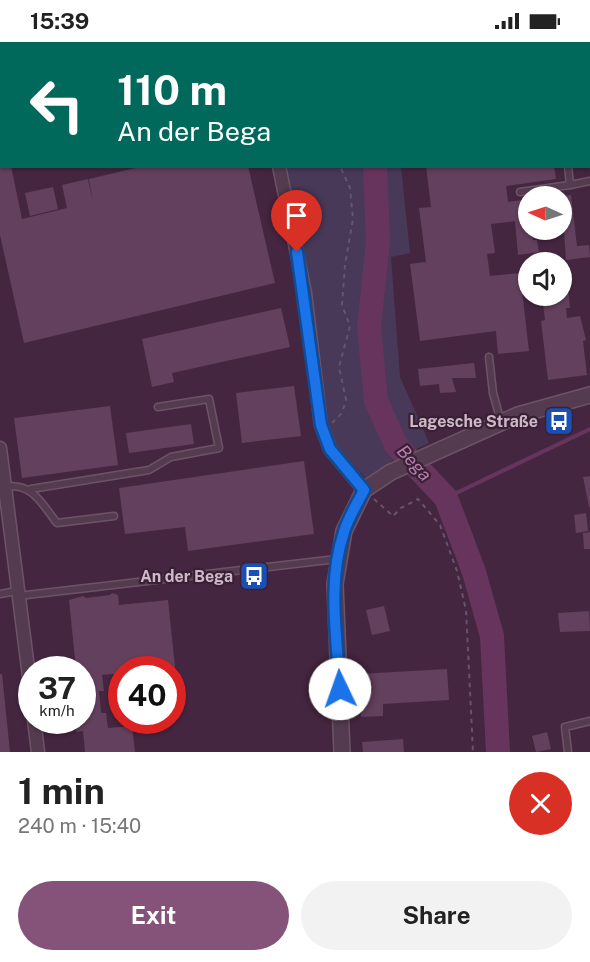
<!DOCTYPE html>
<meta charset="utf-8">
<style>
:root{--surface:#fff;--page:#f2f2f2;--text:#222;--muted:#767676;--accent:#855379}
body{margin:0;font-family:"Public Sans",sans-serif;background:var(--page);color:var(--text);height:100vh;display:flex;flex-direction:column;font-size:22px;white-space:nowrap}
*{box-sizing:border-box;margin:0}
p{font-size:20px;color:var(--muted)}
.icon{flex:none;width:33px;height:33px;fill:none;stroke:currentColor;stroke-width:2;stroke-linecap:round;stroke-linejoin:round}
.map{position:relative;height:710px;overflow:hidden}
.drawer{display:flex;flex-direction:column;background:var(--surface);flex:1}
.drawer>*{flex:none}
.banner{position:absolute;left:0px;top:0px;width:591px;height:126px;box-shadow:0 2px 4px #0004;background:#00695c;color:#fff;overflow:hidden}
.needle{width:39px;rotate:273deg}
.fabs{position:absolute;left:518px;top:144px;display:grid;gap:12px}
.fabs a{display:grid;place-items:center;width:54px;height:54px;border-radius:50%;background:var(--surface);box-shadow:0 2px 4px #0004;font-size:30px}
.speed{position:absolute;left:18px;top:614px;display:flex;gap:12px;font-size:30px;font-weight:700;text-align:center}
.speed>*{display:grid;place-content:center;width:78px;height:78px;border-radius:50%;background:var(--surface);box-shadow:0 2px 4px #0004;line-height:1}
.speed small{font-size:15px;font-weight:400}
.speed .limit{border:9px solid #d22;background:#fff;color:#111}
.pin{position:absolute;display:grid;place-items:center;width:51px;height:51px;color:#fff;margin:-62px -26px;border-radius:50% 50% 50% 0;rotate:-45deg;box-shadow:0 0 6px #0007}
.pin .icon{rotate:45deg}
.me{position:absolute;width:66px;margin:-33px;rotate:357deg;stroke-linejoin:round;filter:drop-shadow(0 0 4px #0008)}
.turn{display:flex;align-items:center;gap:21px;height:126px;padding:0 18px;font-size:27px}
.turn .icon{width:78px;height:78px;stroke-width:2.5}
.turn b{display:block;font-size:42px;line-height:51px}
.round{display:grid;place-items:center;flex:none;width:63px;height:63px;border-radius:32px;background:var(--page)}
.head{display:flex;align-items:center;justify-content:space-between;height:102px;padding:0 18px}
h1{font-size:36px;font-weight:700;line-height:45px}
.primary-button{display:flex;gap:12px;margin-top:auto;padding:12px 18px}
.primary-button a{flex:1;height:69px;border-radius:36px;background:var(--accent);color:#fff;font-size:24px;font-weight:700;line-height:69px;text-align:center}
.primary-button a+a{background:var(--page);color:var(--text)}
.status{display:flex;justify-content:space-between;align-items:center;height:42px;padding:0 30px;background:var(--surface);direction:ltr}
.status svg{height:16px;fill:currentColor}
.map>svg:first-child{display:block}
.green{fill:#483958}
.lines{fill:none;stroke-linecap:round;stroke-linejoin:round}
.stream{stroke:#67345d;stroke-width:4}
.river{stroke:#67345d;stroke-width:24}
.building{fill:#63405d}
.service-casing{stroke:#6c5467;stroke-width:9}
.minor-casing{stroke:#6c5467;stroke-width:15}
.tertiary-casing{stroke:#6c5467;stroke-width:18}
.path{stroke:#66536d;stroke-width:2;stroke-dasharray:4.5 4.5;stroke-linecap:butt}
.service{stroke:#553b50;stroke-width:6}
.minor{stroke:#553b50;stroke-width:12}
.tertiary{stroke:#553b50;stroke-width:15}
.route-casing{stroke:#114b97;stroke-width:15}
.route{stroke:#1a73e8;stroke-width:10}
.labels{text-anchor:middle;stroke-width:4.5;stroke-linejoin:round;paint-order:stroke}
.poi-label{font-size:16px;font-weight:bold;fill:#ceb9c9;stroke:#3a2035;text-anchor:end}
.water-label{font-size:18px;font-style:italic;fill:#b67fac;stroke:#3a2035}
</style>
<div class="status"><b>15:39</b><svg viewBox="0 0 49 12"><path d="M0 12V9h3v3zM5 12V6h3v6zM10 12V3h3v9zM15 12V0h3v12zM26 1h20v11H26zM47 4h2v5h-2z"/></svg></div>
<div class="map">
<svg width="590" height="710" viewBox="0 0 590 710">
<rect width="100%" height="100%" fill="#452640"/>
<polygon class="green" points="283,125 401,125 410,211 391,215 400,335 429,401 393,418 367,438 334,401 327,380 300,189"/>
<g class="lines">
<polyline class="stream" points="446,456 590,387"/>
<g class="river">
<polyline points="340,0 340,2"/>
<polyline points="375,124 378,199 369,285 376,359 396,403 446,456 474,530 492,594 498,710"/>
</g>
</g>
<g class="building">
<polygon points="0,124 11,124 22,177 67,166 62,143 88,137 93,160 89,137 144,124 248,124 275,241 24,301 0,193"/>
<polygon points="426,124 554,124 556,137 506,144 508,160 528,157 528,188 531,188 533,198 537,198 539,210 518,213 515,179 491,182 495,211 487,212 490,234 520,231 529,309 498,312 496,289 420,299 410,222 426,220 419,166 431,165"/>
<polygon points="53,145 58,167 30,174 25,151"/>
<polygon points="571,153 577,204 589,203 590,215 566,218 564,190 561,185 561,154"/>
<polygon points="567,235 570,266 566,266 567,276 580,274 586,298 583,299 587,333 548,338 541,279 545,278 542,254 561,254 561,236"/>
<polygon points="281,266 290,305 172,331 174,340 152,345 142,297"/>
<polygon points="474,321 476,336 452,336 456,350 440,351 439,342 420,344 418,327"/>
<polygon points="294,344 301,394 242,401 236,351"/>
<polygon points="110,364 118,423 22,436 14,376"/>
<polygon points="191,382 194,402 129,411 126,391"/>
<polygon points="304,419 314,492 188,509 185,485 125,492 119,446"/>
<polygon points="590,434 590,465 589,465 583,435"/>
<polygon points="586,471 588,489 576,491 574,473"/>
<polygon points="590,490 590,507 584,507 583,491"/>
<polygon points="112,551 118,553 119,563 168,558 175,625 122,627 122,631 102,633 104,649 99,649 101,671 106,671 108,686 132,684 135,710 85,710 83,689 76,690 75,678 82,678 82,627 76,627 69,558 83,554 86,556 110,553"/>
<polygon points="384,564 390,589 372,593 366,568"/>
<polygon points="589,569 590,589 560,590 558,571"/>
<polygon points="447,627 449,658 383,662 383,674 361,675 359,632"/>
<polygon points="0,632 2,632 10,710 0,710"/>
<polygon points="547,690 551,707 536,710 532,694"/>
<polygon points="403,697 404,710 363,710 362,700"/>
</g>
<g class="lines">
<g class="service-casing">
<g id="service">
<polyline points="568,124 570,143 590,139"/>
<polyline points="520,150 570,143"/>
<polyline points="489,315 493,351 501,380"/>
<path d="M5,445C32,440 42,462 57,481L114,474"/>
<polyline points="31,447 149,428 171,415 219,406 209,357 158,365"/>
<polyline points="0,552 16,549"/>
<polyline points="18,554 337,517"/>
<polyline points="568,710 565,685 590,679"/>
</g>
</g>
<g class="minor-casing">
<g id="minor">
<polyline points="250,0 251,2"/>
<polyline points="279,124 305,251 321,383 330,407 364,448"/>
<polyline points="0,406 32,658"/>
<polyline points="34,678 38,710"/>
</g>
</g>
<g class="tertiary-casing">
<g id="tertiary">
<polyline points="582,0 582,2"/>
<polyline points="590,60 590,63"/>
<polyline points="342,710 335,542 344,489 364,448 391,430 518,373 590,353"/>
</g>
</g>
<g class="path">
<polyline points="311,0 312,2"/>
<polyline points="332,381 342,371 346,358 339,325 350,284 342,263 345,223 353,177 350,146 340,124"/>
<polyline points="374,457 393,474 401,466 418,457 440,483 457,529 466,568 473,710"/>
</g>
<use href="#service" class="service"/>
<use href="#minor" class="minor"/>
<use href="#tertiary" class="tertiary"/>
</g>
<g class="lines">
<g class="route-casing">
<path id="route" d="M297,210L321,383L330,407L364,448C357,462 348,476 344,490C327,539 337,596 340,647"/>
</g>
<use href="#route" class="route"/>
</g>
<defs>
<g id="bus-square" transform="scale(1.5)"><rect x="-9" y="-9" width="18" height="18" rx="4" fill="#1a4fb4" stroke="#3a2035"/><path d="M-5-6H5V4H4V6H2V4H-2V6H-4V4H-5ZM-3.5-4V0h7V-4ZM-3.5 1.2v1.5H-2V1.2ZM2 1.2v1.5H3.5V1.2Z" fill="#fff"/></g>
</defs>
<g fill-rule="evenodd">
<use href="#bus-square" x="559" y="379"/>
<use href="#bus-square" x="254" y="534"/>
</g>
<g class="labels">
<g class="poi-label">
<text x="538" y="385">Lagesche Straße</text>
<text x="233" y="540">An der Bega</text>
</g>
<g class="water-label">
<text transform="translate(414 421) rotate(48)" y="6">Bega</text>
</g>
</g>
</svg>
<div class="fabs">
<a><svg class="needle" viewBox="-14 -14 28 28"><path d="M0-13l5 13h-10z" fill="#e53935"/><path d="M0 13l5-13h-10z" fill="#767676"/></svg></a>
<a><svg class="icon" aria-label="sound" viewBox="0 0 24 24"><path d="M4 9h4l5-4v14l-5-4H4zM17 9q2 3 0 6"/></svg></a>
</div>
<div class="speed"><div>37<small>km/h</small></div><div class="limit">40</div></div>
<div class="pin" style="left:297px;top:210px;background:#d93025"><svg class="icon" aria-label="arrive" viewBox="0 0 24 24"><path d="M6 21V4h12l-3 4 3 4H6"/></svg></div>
<svg class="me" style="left:340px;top:647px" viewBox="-20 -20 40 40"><circle r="19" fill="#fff"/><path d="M0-13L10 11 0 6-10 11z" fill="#1a73e8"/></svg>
<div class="banner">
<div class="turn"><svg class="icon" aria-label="left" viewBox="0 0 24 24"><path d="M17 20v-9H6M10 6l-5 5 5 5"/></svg><div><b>110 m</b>An der Bega</div></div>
</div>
</div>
<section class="drawer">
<div class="head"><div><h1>1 min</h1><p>240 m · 15:40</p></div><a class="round" style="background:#d93025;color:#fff"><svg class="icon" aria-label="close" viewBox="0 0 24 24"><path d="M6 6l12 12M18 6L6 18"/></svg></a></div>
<div class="primary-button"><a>Exit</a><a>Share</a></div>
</section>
